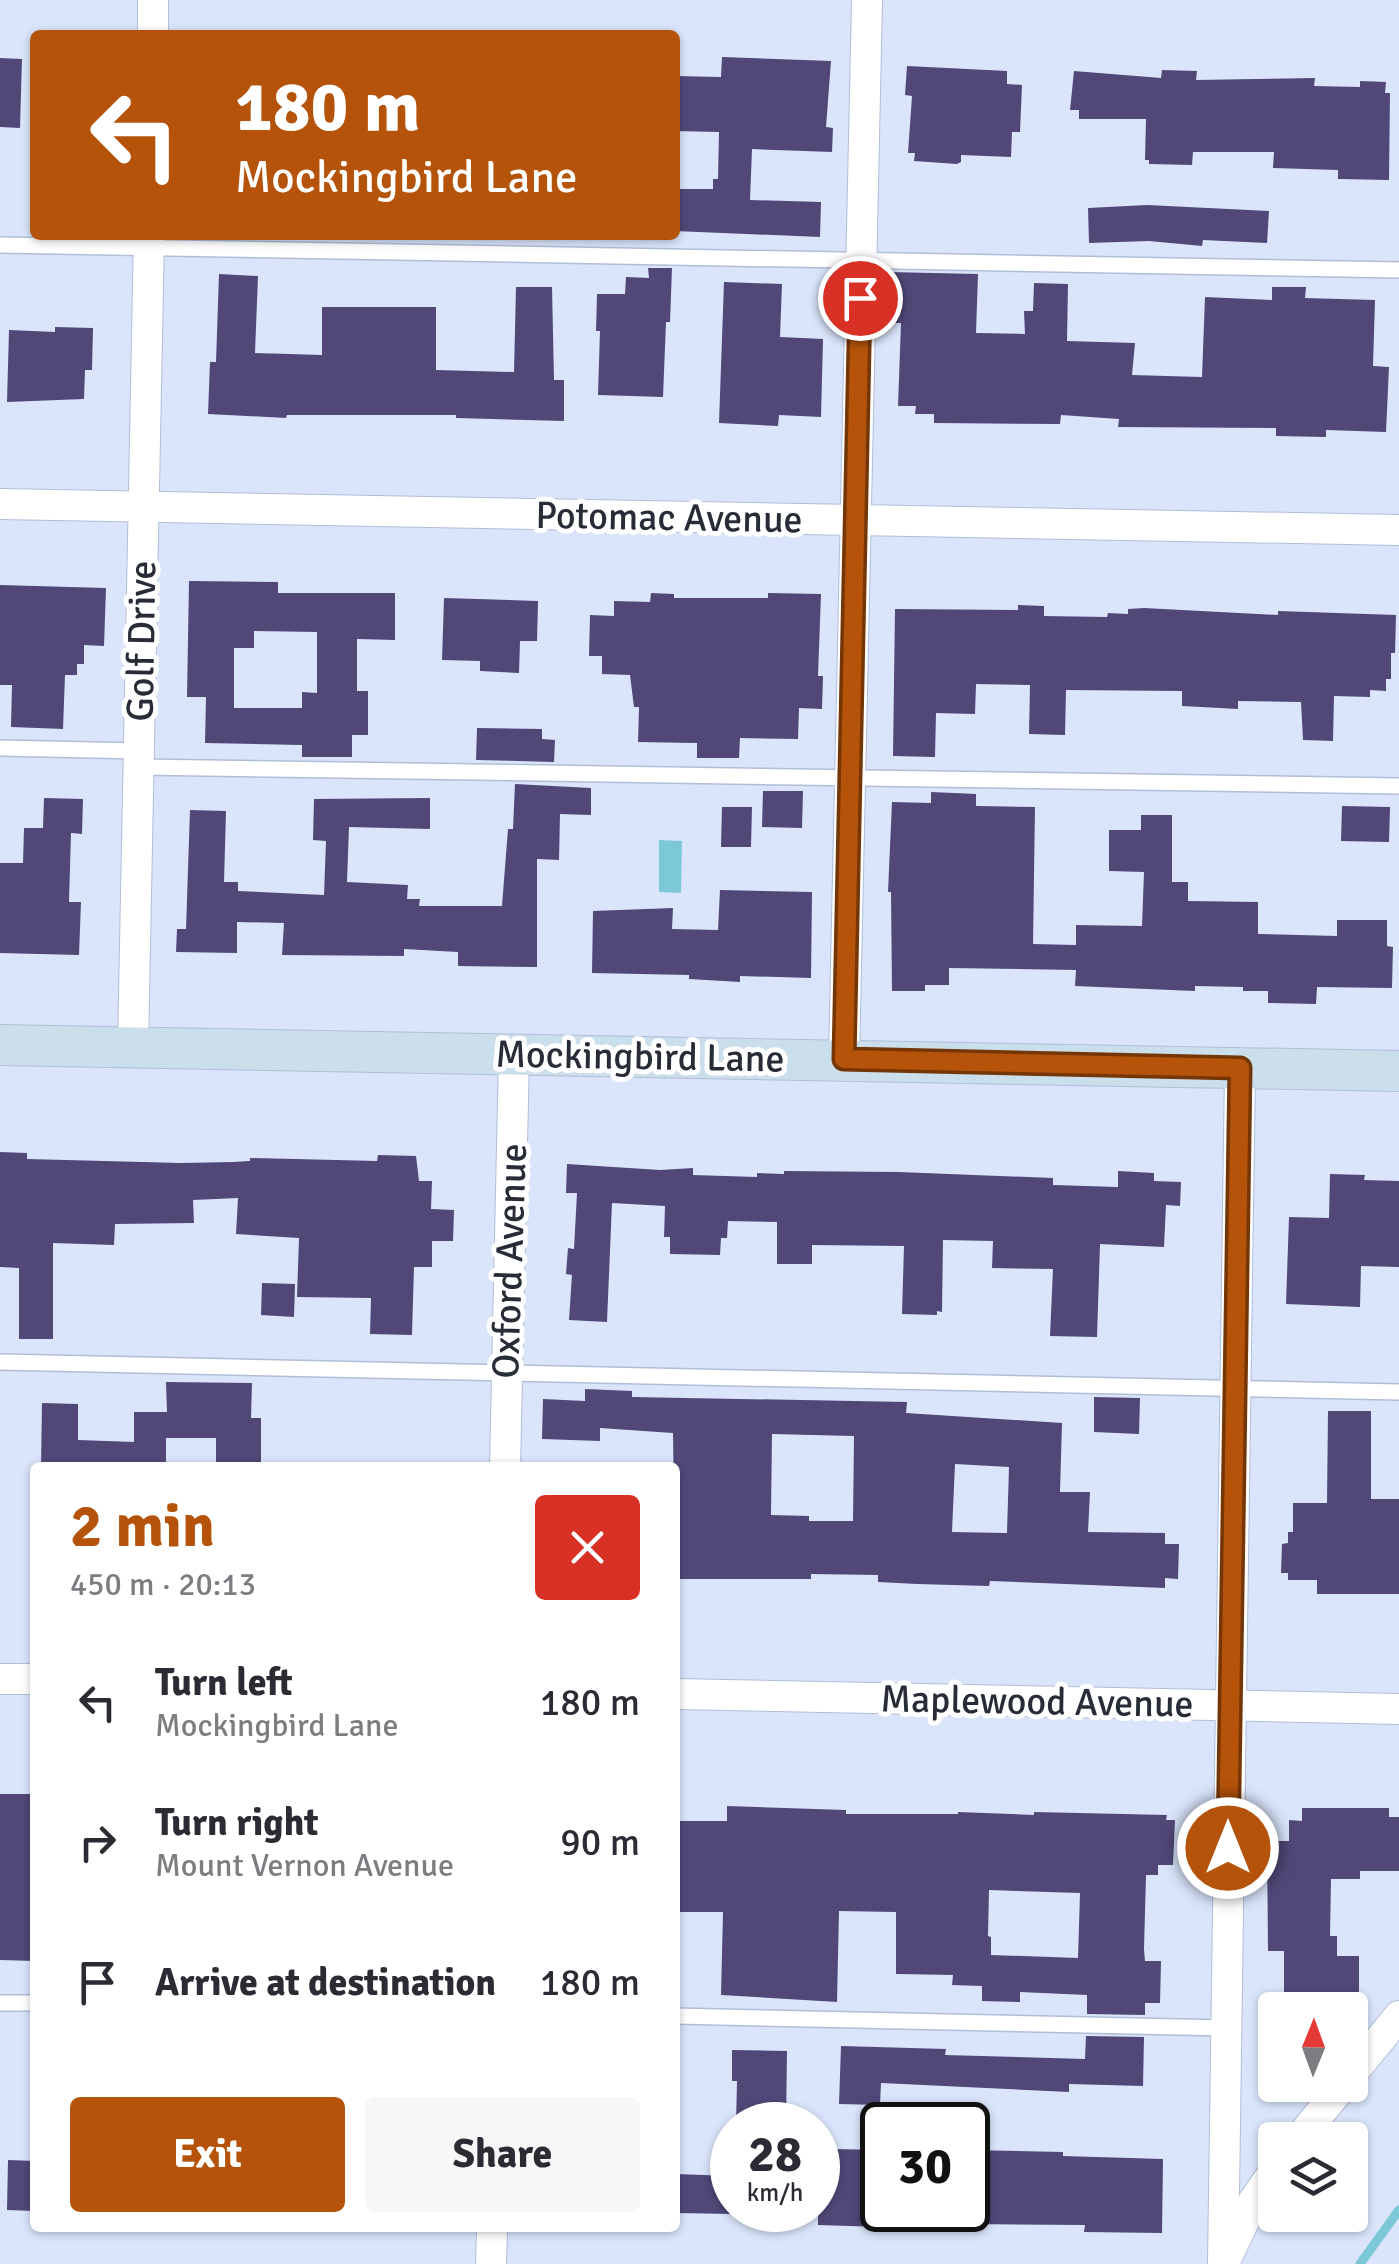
<!DOCTYPE html>
<meta charset="utf-8">
<style>
:root{--surface:#fff;--page:#f7f7f7;--text:#2b2b33;--muted:#7c7c81;--accent:#b45309}
body{margin:0;font-family:Signika,sans-serif;background:var(--page);color:var(--text);height:100vh;display:flex;flex-direction:column;font-size:38px;white-space:nowrap}
*{box-sizing:border-box;margin:0}
p{font-size:32px;color:var(--muted)}
.icon{flex:none;width:55px;height:55px;fill:none;stroke:currentColor;stroke-width:2;stroke-linecap:round;stroke-linejoin:round}
.map{position:relative;flex:1;overflow:hidden}
.details{position:absolute;left:30px;top:1462px;width:650px;height:770px;display:flex;flex-direction:column;background:var(--surface);border-radius:10px;box-shadow:0 2px 8px #0004}
.details>*{flex:none}
.hud{position:absolute;left:30px;top:30px;width:650px;height:210px;border-radius:10px;box-shadow:0 2px 8px #0004;background:#b45309;color:#fff;overflow:hidden}
.needle{width:65px;rotate:1deg}
.buttons{position:absolute;left:1258px;top:1992px;display:grid;gap:20px}
.buttons a{display:grid;place-items:center;width:110px;height:110px;border-radius:10px;background:var(--surface);box-shadow:0 2px 8px #0004;font-size:50px}
.speed{position:absolute;left:710px;top:2102px;display:flex;gap:20px;font-size:50px;font-weight:700;text-align:center}
.speed>*{display:grid;place-content:center;width:130px;height:130px;border-radius:50%;background:var(--surface);box-shadow:0 2px 8px #0004;line-height:1}
.speed small{font-size:25px;font-weight:400}
.speed .limit{border:5px solid #111;border-radius:15px;background:#fff;color:#111}
.pin{position:absolute;display:grid;place-items:center;width:85px;height:85px;color:#fff;margin:-42px;border:5px solid #fff;border-radius:50%;box-shadow:0 2px 10px #0007}
.me{position:absolute;width:110px;margin:-55px;rotate:0deg;stroke-linejoin:round;filter:drop-shadow(0 0 8px #0008)}
.turn{display:flex;align-items:center;gap:35px;height:210px;padding:0 40px;font-size:45px}
.turn .icon{width:130px;height:130px;stroke-width:2.5}
.turn b{display:block;font-size:70px;line-height:85px}
.round{display:grid;place-items:center;flex:none;width:105px;height:105px;border-radius:10px;background:var(--page)}
.headline{display:flex;align-items:center;justify-content:space-between;height:170px;padding:0 40px}
h1{font-size:60px;font-weight:800;line-height:75px;color:var(--accent)}
.cta{display:flex;gap:20px;margin-top:auto;padding:20px 40px}
.cta a{flex:1;height:115px;border-radius:10px;background:var(--accent);color:#fff;font-size:40px;font-weight:800;line-height:115px;text-align:center}
.cta a+a{background:var(--page);color:var(--text)}
ul{padding:0;list-style:none}
li{display:flex;align-items:center;gap:30px;height:140px;padding:0 40px}
li div{flex:1}
li b{display:block;font-size:38px}
li em{font-style:normal}
.map>svg:first-child{display:block}
.water{fill:#7cc8d6}
.lines{fill:none;stroke-linecap:round;stroke-linejoin:round}
.stream{stroke:#7cc8d6;stroke-width:9}
.building{fill:#514878;fill-rule:evenodd}
.service-casing{stroke:#b1bed8;stroke-width:18}
.minor-casing{stroke:#b1bed8;stroke-width:32}
.secondary-casing{stroke:#b1bed8;stroke-width:42}
.service{stroke:#fff;stroke-width:15}
.minor{stroke:#fff;stroke-width:30}
.secondary{stroke:#cadeeb;stroke-width:40}
.route-casing{stroke:#753606;stroke-width:25}
.route{stroke:#b45309;stroke-width:18}
.labels{text-anchor:middle;stroke-width:10;stroke-linejoin:round;paint-order:stroke}
.street-label{font-size:38px;fill:#272c37;stroke:#fff}
</style>
<div class="map">
<svg width="1399" height="2264" viewBox="0 0 1399 2264">
<rect width="100%" height="100%" fill="#dae5fb"/>
<polygon class="water" points="659,840 682,841 681,893 659,892"/>
<g class="lines">
<polyline class="stream" points="1360,2264 1399,2210"/>
</g>
<g class="building">
<polygon points="722,57 831,61 826,127 833,128 832,152 752,149 750,200 821,202 820,237 675,231 675,189 713,189 713,179 718,179 719,132 675,131 675,76 721,77"/>
<polygon points="0,58 22,59 20,128 0,127"/>
<polygon points="907,66 1007,71 1007,84 1022,85 1020,132 1012,132 1011,157 961,155 961,162 957,164 914,161 915,153 908,153 912,96 905,95"/>
<polygon points="1162,70 1197,71 1196,80 1315,78 1314,86 1360,87 1360,81 1386,82 1385,93 1390,93 1389,180 1338,179 1338,170 1273,168 1274,152 1193,152 1192,165 1149,164 1149,160 1145,160 1146,119 1079,119 1079,110 1070,110 1074,71 1161,78"/>
<polygon points="1147,205 1269,211 1267,243 1203,240 1202,246 1149,241 1089,243 1088,208"/>
<polygon points="648,268 672,268 670,322 666,322 663,397 598,395 600,331 596,331 597,294 625,294 626,277 649,278"/>
<polygon points="889,272 978,274 976,333 1025,334 1024,311 1033,311 1034,283 1068,284 1067,341 1135,343 1132,375 1202,377 1205,297 1272,300 1272,287 1306,287 1305,298 1375,300 1373,366 1389,367 1386,432 1326,430 1326,437 1276,436 1276,428 1118,427 1119,419 1061,415 1060,424 934,423 934,414 915,414 916,406 898,406 901,323 893,323 895,293 888,293"/>
<polygon points="219,274 258,276 255,353 322,355 322,307 436,307 436,370 514,372 516,287 552,287 554,380 564,380 564,421 456,418 456,415 287,415 286,418 208,414 210,362 216,362"/>
<polygon points="724,282 782,284 780,337 823,339 821,417 779,415 778,426 719,423"/>
<polygon points="55,327 93,328 92,370 85,370 84,399 7,402 9,330 55,332"/>
<path d="M189,581L278,582V593H395V640L357,639V691H368V735H352V757H302V745L205,743L206,697H187ZM254,631L317,632V693L302,692V708H234V648H254Z"/>
<polygon points="0,585 106,588 104,646 84,645 84,664 77,664 77,675 65,675 63,729 11,727 12,685 0,685"/>
<polygon points="651,593 674,594 674,598 768,598 768,593 821,594 818,676 823,676 822,709 799,708 798,739 740,738 739,758 697,758 697,743 638,742 639,707 634,707 630,675 602,674 602,656 589,656 590,615 614,616 614,601 650,602"/>
<polygon points="444,598 538,601 537,641 520,641 519,673 480,671 480,661 442,660"/>
<polygon points="1018,605 1044,606 1044,616 1107,617 1108,613 1128,614 1128,609 1144,608 1278,615 1278,611 1396,615 1395,653 1391,653 1391,679 1386,679 1386,691 1370,690 1370,697 1334,696 1333,741 1303,740 1301,702 1238,701 1238,709 1182,706 1182,691 1066,690 1065,735 1029,734 1030,685 976,684 975,714 936,713 935,757 893,756 895,609 1018,610"/>
<polygon points="477,728 542,729 542,739 555,740 554,762 476,760"/>
<polygon points="515,784 591,788 591,815 560,814 559,860 537,859 537,967 458,966 458,952 404,949 404,956 282,955 284,923 237,922 237,953 176,952 177,929 186,929 190,810 226,811 224,882 238,882 238,891 324,895 326,841 313,840 314,799 430,798 430,829 349,827 347,882 408,885 407,899 420,899 419,906 502,906 508,829 513,829"/>
<polygon points="763,791 803,791 802,828 762,827"/>
<polygon points="931,792 976,794 976,806 1035,807 1033,944 1076,945 1076,925 1142,926 1144,872 1109,871 1109,830 1141,830 1141,815 1172,815 1172,882 1188,882 1188,901 1258,902 1258,934 1337,936 1337,920 1387,920 1387,946 1393,947 1392,988 1317,987 1316,1004 1268,1003 1268,991 1243,991 1243,987 1195,986 1195,991 1075,986 1076,970 949,968 949,985 925,985 925,991 892,991 891,892 888,892 892,802 931,803"/>
<polygon points="44,798 83,799 82,834 71,833 69,902 81,902 79,955 0,953 0,863 23,863 24,828 43,828"/>
<polygon points="1342,806 1390,807 1389,842 1341,841"/>
<polygon points="722,807 752,807 751,847 721,847"/>
<polygon points="720,890 812,892 811,978 740,976 740,982 689,979 689,975 592,973 593,911 673,908 672,929 718,930"/>
<polygon points="0,1152 27,1153 27,1159 181,1163 233,1162 250,1161 250,1158 377,1161 378,1155 416,1156 419,1181 432,1181 431,1209 454,1210 453,1241 432,1241 432,1267 414,1267 412,1335 370,1334 371,1298 297,1297 299,1238 236,1234 238,1198 193,1200 194,1223 115,1224 114,1245 53,1243 53,1339 19,1339 19,1268 0,1267"/>
<polygon points="567,1164 660,1170 693,1168 693,1175 757,1177 757,1173 784,1174 784,1171 899,1172 1053,1178 1053,1185 1118,1187 1118,1171 1154,1173 1154,1181 1181,1182 1180,1206 1166,1205 1164,1247 1100,1244 1097,1337 1050,1336 1053,1269 992,1268 993,1241 943,1240 942,1312 937,1311 937,1315 902,1314 904,1246 812,1245 812,1264 777,1264 777,1222 728,1221 727,1238 721,1238 720,1255 670,1254 670,1237 664,1237 665,1206 612,1203 607,1322 569,1320 572,1275 566,1274 568,1248 574,1249 577,1193 566,1193"/>
<polygon points="1330,1174 1365,1175 1364,1180 1399,1181 1399,1267 1361,1266 1360,1307 1286,1304 1289,1217 1329,1218"/>
<polygon points="262,1283 295,1284 294,1317 261,1315"/>
<polygon points="166,1382 252,1383 251,1418 261,1418 261,1468 216,1468 216,1438 166,1438 166,1468 41,1468 42,1403 78,1404 78,1440 134,1442 134,1412 167,1412"/>
<path d="M585,1389L632,1391V1397L907,1402L906,1413L1062,1423L1060,1492H1090L1088,1532L1165,1533V1544H1179L1178,1579L1165,1578V1588L990,1581L989,1586L917,1584L878,1582V1575L811,1574V1579H675L673,1433L600,1428V1441L542,1439L543,1399L585,1401ZM772,1434L854,1436L853,1521H809V1516L771,1515ZM955,1464L1009,1467L1007,1533L952,1532Z"/>
<polygon points="1094,1397 1140,1398 1139,1434 1094,1432"/>
<polygon points="1328,1411 1371,1411 1371,1499 1399,1499 1399,1594 1317,1594 1317,1580 1288,1580 1288,1573 1281,1573 1282,1544 1288,1543 1288,1532 1293,1532 1293,1503 1327,1503"/>
<polygon points="0,1794 35,1794 35,1961 0,1960"/>
<path d="M727,1806L846,1810V1814H958V1812L1034,1815V1812L1167,1815L1166,1820H1175L1173,1865H1158V1875H1146L1144,1949L1145,1961H1161L1160,2003H1145V2015L1087,2014V1995L1020,1992V2002L982,2001V1986L952,1985L953,1975L896,1974V1912L839,1911L837,2002L721,1995L723,1912H675V1821H727ZM989,1890L1080,1893L1078,1958L991,1955V1937L988,1936Z"/>
<polygon points="1302,1808 1389,1808 1389,1817 1399,1817 1399,1871 1360,1871 1360,1879 1331,1879 1330,1936 1337,1936 1337,1956 1359,1956 1359,2001 1284,1999 1284,1951 1268,1951 1267,1841 1289,1841 1289,1820 1302,1821"/>
<polygon points="1086,2036 1144,2037 1143,2086 1069,2084 1069,2092 881,2083 880,2105 839,2104 841,2046 946,2049 945,2055 1085,2059"/>
<polygon points="732,2050 787,2051 786,2125 736,2125 737,2081 732,2081"/>
<polygon points="833,2149 882,2150 881,2227 818,2225 818,2172 832,2172"/>
<polygon points="968,2150 1063,2152 1063,2156 1163,2159 1162,2233 1084,2232 1085,2225 968,2224"/>
<polygon points="8,2160 35,2161 35,2211 7,2210"/>
<polygon points="675,2174 732,2176 732,2214 675,2213"/>
</g>
<g class="lines">
<g class="service-casing">
<g id="service">
<polyline points="0,245 1399,270"/>
<polyline points="0,748 139,751"/>
<polyline points="139,767 1399,786"/>
<polyline points="0,1362 1399,1392"/>
<polyline points="0,2003 35,2003"/>
<polyline points="675,2016 1227,2028"/>
</g>
</g>
<g class="minor-casing">
<g id="minor">
<polyline points="153,35 153,0"/>
<polyline points="0,504 1399,530"/>
<polyline points="133,1047 149,235"/>
<polyline points="844,1059 867,0"/>
<polyline points="505,1468 514,1054"/>
<polyline points="0,1679 35,1679"/>
<polyline points="675,1694 1399,1709"/>
<polyline points="1350,2076 1399,2016"/>
<polyline points="1298,2140 1343,2085"/>
<polyline points="1227,2257 1254,2200 1275,2170"/>
<polyline points="491,2264 492,2228"/>
<polyline points="1223,2264 1240,1068"/>
</g>
</g>
<g class="secondary-casing">
<polyline id="secondary" points="0,1045 1399,1071"/>
</g>
<use href="#service" class="service"/>
<use href="#minor" class="minor"/>
<use href="#secondary" class="secondary"/>
</g>
<g class="lines">
<g class="route-casing">
<polyline id="route" points="860,298 844,1059 1240,1068 1228,1848"/>
</g>
<use href="#route" class="route"/>
</g>
<g class="labels">
<g class="street-label">
<text transform="translate(669 517) rotate(1)" y="13">Potomac Avenue</text>
<text transform="translate(141 641) rotate(-89)" y="13">Golf Drive</text>
<text transform="translate(640 1056) rotate(1)" y="13">Mockingbird Lane</text>
<text transform="translate(509 1261) rotate(-88)" y="13">Oxford Avenue</text>
<text transform="translate(1037 1701) rotate(1)" y="13">Maplewood Avenue</text>
</g>
</g>
</svg>
<div class="buttons">
<a><svg class="needle" viewBox="-14 -14 28 28"><path d="M0-13l5 13h-10z" fill="#e53935"/><path d="M0 13l5-13h-10z" fill="#7c7c81"/></svg></a>
<a><svg class="icon" aria-label="layers" viewBox="0 0 24 24"><path d="M12 4l9 5-9 5-9-5zM3 14l9 5 9-5"/></svg></a>
</div>
<div class="speed"><div>28<small>km/h</small></div><div class="limit">30</div></div>
<div class="pin" style="left:860px;top:298px;background:#d93025"><svg class="icon" aria-label="arrive" viewBox="0 0 24 24"><path d="M6 21V4h12l-3 4 3 4H6"/></svg></div>
<svg class="me" style="left:1228px;top:1848px" viewBox="-20 -20 40 40"><circle r="17" fill="#b45309" stroke="#fff" stroke-width="3"/><path d="M0-11L8 9 0 5-8 9z" fill="#fff"/></svg>
<div class="hud">
<div class="turn"><svg class="icon" aria-label="left" viewBox="0 0 24 24"><path d="M17 20v-9H6M10 6l-5 5 5 5"/></svg><div><b>180 m</b>Mockingbird Lane</div></div>
</div>
<section class="details">
<div class="headline"><div><h1>2 min</h1><p>450 m · 20:13</p></div><a class="round" style="background:#d93025;color:#fff"><svg class="icon" aria-label="close" viewBox="0 0 24 24"><path d="M6 6l12 12M18 6L6 18"/></svg></a></div>
<ul>
<li><svg class="icon" aria-label="left" viewBox="0 0 24 24"><path d="M17 20v-9H6M10 6l-5 5 5 5"/></svg><div><b>Turn left</b><p>Mockingbird Lane</p></div><em>180 m</em></li>
<li><svg class="icon" aria-label="right" viewBox="0 0 24 24"><path d="M7 20v-9h11M14 6l5 5-5 5"/></svg><div><b>Turn right</b><p>Mount Vernon Avenue</p></div><em>90 m</em></li>
<li><svg class="icon" aria-label="arrive" viewBox="0 0 24 24"><path d="M6 21V4h12l-3 4 3 4H6"/></svg><div><b>Arrive at destination</b></div><em>180 m</em></li>
</ul>
<div class="cta"><a>Exit</a><a>Share</a></div>
</section>
</div>
